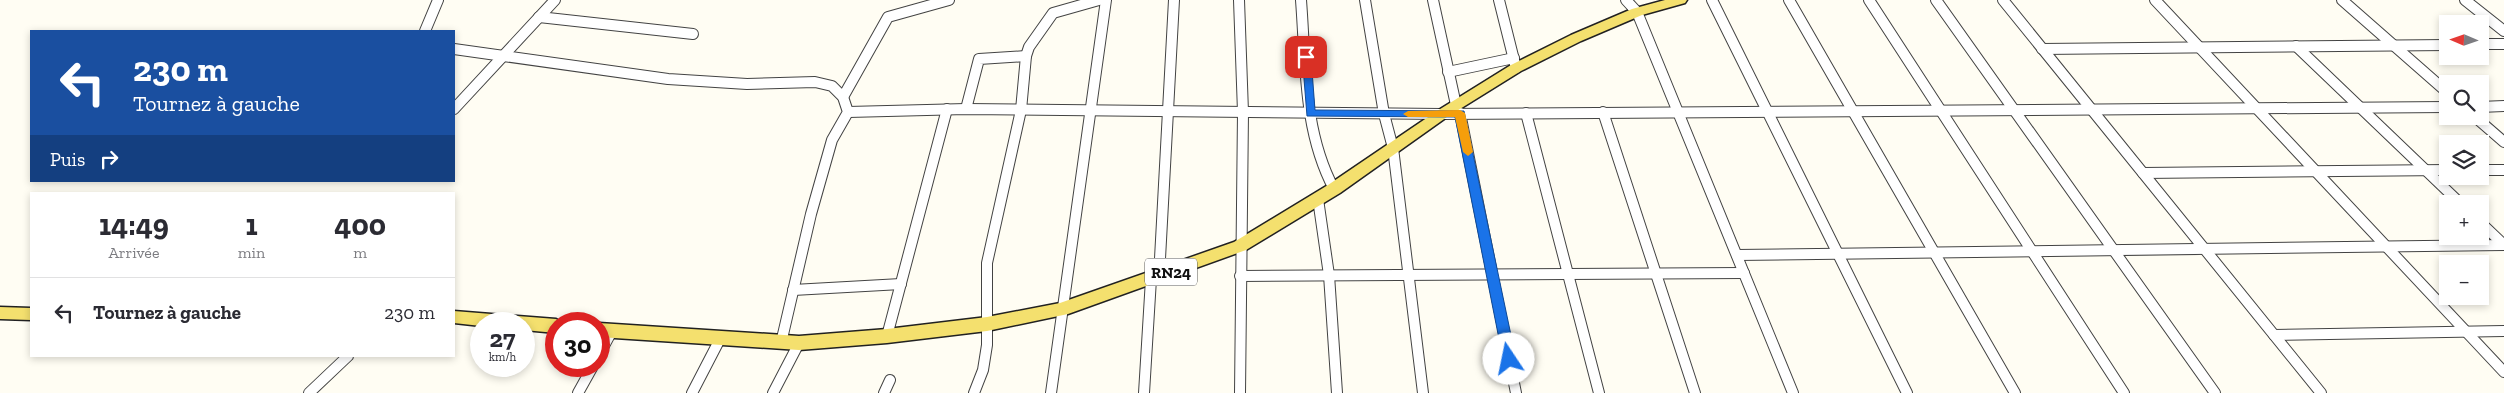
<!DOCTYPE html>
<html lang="fr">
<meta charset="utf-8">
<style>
:root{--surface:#fff;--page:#f2f2f3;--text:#2b2b33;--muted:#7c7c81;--line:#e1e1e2}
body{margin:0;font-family:"Zilla Slab",serif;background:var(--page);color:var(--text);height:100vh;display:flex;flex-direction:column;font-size:19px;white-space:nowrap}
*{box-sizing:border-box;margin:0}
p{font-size:16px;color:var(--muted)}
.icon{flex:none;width:28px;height:28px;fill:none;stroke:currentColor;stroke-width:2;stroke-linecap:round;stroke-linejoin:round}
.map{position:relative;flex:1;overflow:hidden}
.sheet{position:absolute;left:30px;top:192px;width:425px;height:165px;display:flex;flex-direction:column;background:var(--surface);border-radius:0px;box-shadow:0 2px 8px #0003}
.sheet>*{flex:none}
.banner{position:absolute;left:30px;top:30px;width:425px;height:152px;border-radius:0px;box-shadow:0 2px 8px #0003;background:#1a4fa0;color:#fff;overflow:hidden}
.needle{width:32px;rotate:272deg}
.tools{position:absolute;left:2439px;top:15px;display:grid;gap:10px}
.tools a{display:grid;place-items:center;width:50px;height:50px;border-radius:0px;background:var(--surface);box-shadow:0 2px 8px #0003;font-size:25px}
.speed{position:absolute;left:470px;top:312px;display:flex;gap:10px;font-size:25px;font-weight:700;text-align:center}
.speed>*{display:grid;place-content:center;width:65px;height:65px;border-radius:50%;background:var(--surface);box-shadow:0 2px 8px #0003;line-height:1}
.speed small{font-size:12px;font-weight:400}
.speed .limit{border:8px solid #d22;background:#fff;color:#111}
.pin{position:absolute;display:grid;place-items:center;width:42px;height:42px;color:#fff;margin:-21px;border-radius:10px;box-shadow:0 2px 8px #0006}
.me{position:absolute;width:55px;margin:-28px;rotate:349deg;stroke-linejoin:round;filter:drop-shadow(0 0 4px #0008)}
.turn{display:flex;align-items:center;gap:18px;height:105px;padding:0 20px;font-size:22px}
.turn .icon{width:65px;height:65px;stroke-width:2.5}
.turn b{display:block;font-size:35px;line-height:42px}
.then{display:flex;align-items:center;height:48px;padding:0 20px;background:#0003;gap:10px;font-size:19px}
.eta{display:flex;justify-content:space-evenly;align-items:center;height:85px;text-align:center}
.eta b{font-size:30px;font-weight:700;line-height:35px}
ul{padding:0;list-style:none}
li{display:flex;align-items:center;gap:15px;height:70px;padding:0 20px;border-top:1px solid var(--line)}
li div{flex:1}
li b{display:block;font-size:19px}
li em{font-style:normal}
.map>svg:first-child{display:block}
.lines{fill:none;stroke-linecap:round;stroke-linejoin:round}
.minor-casing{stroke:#434343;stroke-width:12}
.primary-casing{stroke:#212121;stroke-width:3}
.minor{stroke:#fff;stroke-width:10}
.primary{fill:#f4e06e;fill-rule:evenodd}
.route{fill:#1a73e8;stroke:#114b97}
.slow{fill:#f59e0b}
.labels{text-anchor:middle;stroke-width:5;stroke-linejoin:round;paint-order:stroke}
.shield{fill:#fff;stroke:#585858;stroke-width:1}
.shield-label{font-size:16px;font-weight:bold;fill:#101010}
</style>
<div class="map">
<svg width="2504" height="393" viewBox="0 0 2504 393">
<rect width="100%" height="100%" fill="#fffdf3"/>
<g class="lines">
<g class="minor-casing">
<g id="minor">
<polyline points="1239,0 1243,112 1240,393"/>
<path d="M1301,0C1306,64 1303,131 1334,189"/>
<polyline points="1365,0 1384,114 1393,148 1423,393"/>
<polyline points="1433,0 1456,105"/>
<polyline points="1499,0 1516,68"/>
<polyline points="1626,0 1637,12 1793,393"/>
<polyline points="1712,0 1907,393"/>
<polyline points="1789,0 2015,393"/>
<polyline points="1869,0 2124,393"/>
<polyline points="1936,0 2215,393"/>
<polyline points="2003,0 2321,393"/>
<polyline points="2155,0 2504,372"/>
<polyline points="2342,0 2448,93"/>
<polyline points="2465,0 2504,31"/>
<polyline points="539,17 693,34"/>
<polyline points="425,31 438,0"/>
<polyline points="2480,44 2504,44"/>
<polyline points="2296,46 2461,204"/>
<polyline points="454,49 668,79 747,84 815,82 832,86 843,97 848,112 832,140 811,214 781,343"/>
<polyline points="2042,49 2448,45"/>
<polyline points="1448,72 1514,58"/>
<polyline points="843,97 888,17 949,0"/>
<polyline points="2480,107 2504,106"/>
<polyline points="454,109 555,0"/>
<polyline points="966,109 979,59 1026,56"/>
<polyline points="848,112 966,109 1442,114 2448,107"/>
<polyline points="1603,112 1695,393"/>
<polyline points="1460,113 1516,393"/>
<polyline points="1526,113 1599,393"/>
<polyline points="2474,116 2504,142"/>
<polyline points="2480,170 2504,170"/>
<polyline points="2143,173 2448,170"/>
<polyline points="1318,199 1329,275 1337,393"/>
<polyline points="2480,222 2504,245"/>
<polyline points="1737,255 2504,245"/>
<polyline points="1240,276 1744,273"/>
<polyline points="1159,277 1174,0"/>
<polyline points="793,290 901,284"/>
<polyline points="2274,335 2504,331"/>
<polyline points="887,336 947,109"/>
<polyline points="599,355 612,331"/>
<polyline points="309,393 348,356"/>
<polyline points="578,393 593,366"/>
<polyline points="692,393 720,339"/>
<polyline points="773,393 799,343"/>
<polyline points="884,393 890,380"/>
<polyline points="974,393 983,370 987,345 987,263 1021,110 1026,56 1029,47 1053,13 1099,0"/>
<polyline points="1051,393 1106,0"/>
<polyline points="1144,393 1151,279"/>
</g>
</g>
<g class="primary-casing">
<g id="primary">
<polygon points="1665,0 1687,0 1685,3 1642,15 1581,41 1521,71 1447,117 1340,193 1246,250 1068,314 987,331 887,343 799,350 599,337 599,323 799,336 887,329 987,317 1060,303 1234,242 1328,185 1437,111 1511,65 1571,35 1632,9"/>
<polygon points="0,307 31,308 31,320 0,319"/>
<polygon points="454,311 556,319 564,324 556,324 556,333 524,330 524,324 481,324 481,326 454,323"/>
</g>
</g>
<use href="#minor" class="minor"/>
<use href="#primary" class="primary"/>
</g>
<polygon class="route" points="1302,54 1311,57 1315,110 1464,111 1516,359 1514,363 1505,363 1503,359 1455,117 1307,116"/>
<polygon class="slow" points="1460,110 1465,113 1473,152 1468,156 1463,152 1455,117 1408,117 1403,114 1408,111"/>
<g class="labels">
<rect class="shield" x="1145" y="258.5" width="52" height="27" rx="4"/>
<g class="shield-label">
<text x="1171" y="278">RN24</text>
</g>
</g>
</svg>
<div class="tools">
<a><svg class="needle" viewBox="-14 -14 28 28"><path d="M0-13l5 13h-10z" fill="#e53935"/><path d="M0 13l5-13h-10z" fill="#7c7c81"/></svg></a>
<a><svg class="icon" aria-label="search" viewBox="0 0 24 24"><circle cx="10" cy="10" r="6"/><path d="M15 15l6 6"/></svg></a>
<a><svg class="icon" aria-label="layers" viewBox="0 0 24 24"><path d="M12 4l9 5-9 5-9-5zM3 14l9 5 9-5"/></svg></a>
<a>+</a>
<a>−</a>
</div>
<div class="speed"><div>27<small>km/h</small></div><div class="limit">30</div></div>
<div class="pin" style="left:1306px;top:57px;background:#d93025"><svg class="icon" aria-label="arrive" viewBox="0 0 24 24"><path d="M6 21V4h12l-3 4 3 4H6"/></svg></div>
<svg class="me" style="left:1509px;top:359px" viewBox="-20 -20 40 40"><circle r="19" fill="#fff"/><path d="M0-13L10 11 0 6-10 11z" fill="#1a73e8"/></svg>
<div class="banner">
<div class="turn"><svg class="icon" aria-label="left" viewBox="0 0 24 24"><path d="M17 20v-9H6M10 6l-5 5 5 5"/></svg><div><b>230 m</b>Tournez à gauche</div></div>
<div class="then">Puis<svg class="icon" aria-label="right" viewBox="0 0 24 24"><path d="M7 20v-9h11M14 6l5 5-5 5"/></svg></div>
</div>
<section class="sheet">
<div class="eta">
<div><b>14:49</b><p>Arrivée</p></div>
<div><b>1</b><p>min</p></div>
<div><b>400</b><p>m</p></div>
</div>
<ul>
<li><svg class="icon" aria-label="left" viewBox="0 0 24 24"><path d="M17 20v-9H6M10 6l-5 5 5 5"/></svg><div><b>Tournez à gauche</b></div><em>230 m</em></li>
</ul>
</section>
</div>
